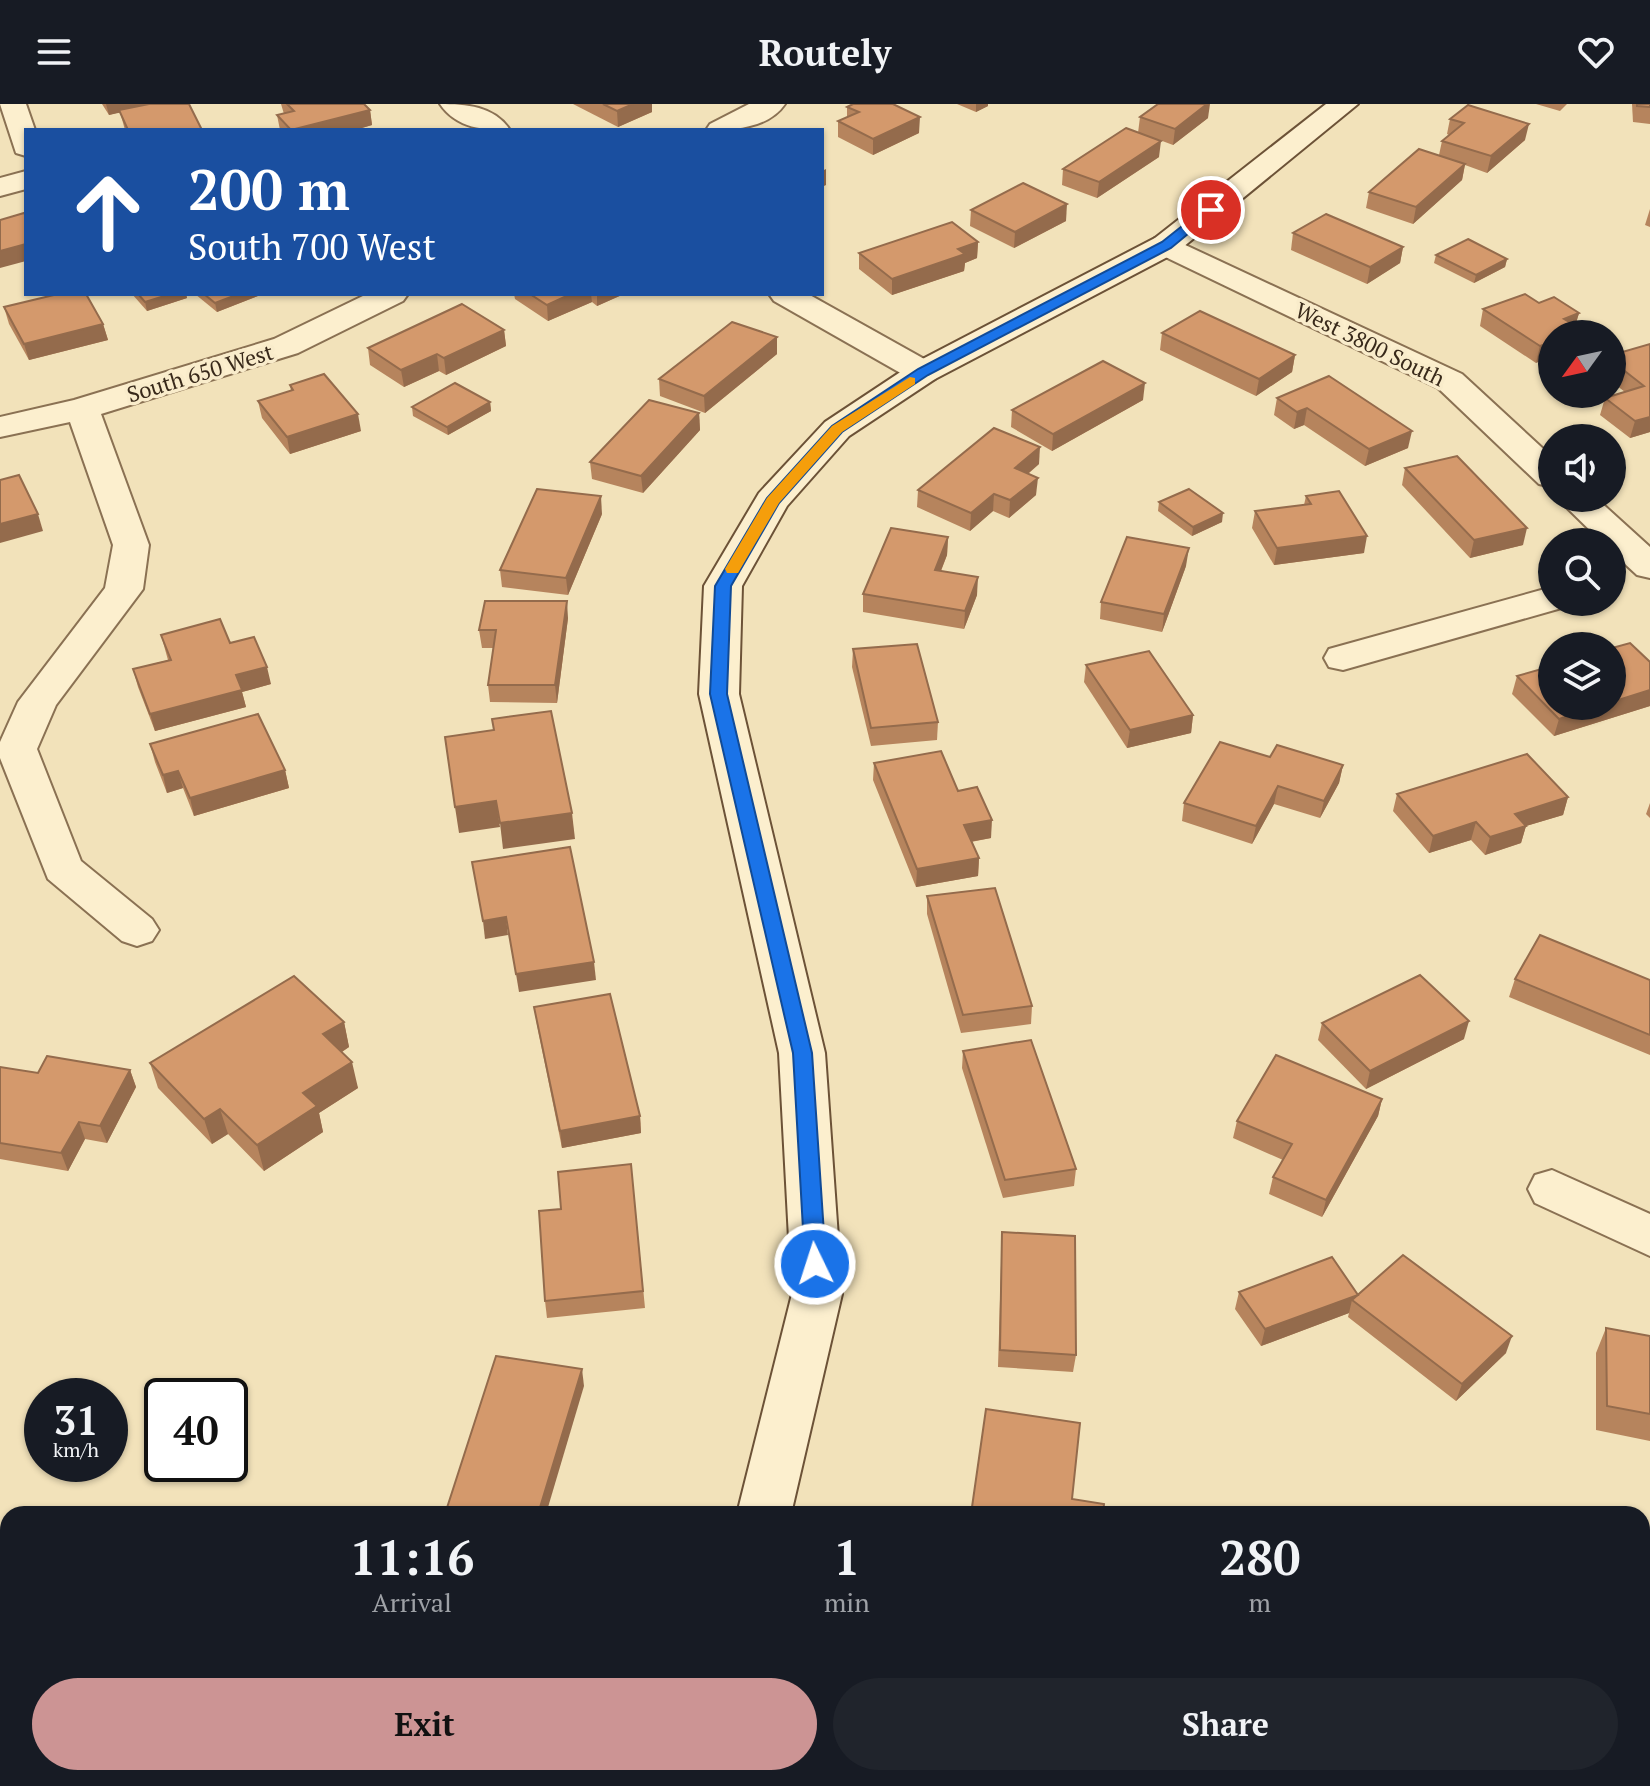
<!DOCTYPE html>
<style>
:root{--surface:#171b24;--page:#20242c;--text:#f1f3f6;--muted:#9ea1a6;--accent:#cc9494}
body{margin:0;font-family:"PT Serif",serif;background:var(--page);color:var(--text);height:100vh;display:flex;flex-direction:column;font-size:30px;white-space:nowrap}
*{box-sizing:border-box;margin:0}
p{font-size:26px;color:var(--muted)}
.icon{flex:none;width:44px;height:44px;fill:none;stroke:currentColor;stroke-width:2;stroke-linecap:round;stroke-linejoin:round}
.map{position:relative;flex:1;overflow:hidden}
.panel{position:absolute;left:0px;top:1402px;width:1650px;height:280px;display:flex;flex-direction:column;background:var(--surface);border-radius:24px 24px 0 0;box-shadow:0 2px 6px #0004}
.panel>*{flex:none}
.banner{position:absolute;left:24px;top:24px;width:800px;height:168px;border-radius:0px;box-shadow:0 2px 6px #0004;background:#1a4fa0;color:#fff;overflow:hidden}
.needle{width:52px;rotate:237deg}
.tools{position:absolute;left:1538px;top:216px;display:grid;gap:16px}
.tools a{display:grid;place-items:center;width:88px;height:88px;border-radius:50%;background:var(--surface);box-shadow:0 2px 6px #0004;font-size:40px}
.speed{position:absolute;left:24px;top:1274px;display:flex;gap:16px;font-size:40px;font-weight:700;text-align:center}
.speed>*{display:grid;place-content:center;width:104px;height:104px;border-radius:50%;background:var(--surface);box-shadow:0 2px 6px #0004;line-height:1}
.speed small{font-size:20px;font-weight:400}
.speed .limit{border:4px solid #111;border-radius:12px;background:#fff;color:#111}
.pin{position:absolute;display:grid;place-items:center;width:68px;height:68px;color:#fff;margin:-34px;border:4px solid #fff;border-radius:50%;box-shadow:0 2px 8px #0007}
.me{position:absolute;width:88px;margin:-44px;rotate:356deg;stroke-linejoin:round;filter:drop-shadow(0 0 6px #0008)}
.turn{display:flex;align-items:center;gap:28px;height:168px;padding:0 32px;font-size:36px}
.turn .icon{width:104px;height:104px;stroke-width:2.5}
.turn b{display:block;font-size:56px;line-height:68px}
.eta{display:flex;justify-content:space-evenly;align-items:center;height:136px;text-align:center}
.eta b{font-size:48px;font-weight:700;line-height:56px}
.cta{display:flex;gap:16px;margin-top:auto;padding:16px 32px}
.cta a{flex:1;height:92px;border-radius:48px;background:var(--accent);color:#111;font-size:32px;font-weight:700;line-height:92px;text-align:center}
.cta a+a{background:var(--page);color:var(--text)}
header{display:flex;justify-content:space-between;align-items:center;height:104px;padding:0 32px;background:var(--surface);font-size:36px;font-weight:700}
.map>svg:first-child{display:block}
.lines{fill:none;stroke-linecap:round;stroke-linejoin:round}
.street-casing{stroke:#8a7153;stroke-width:4}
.secondary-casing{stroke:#6c5237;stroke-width:4}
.street{fill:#fcefce;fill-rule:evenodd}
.secondary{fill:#fcefce;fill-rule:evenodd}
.wall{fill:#b6845d}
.shaded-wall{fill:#946b4c}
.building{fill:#d4996c;stroke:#946b4c;stroke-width:2}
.route{fill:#1a73e8;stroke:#114b97;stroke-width:2}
.slow{fill:#f59e0b}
.labels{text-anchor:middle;stroke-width:7;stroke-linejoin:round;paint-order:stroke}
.far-street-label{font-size:22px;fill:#38291a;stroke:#f9eccb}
</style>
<header><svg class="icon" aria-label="menu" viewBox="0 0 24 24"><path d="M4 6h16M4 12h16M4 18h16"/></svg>Routely<svg class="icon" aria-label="heart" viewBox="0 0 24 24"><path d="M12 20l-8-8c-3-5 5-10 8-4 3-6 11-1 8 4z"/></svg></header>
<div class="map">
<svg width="1650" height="1682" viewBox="0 0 1650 1682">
<rect width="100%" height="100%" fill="#f2e2ba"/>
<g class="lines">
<g class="street-casing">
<g id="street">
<polygon points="0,0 26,0 35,26 26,26 26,52 16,49"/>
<path d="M440,0C466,0 494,2 510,26C484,26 457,25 440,0Z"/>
<path d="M749,0H785C768,25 732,26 706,26L710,20Z"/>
<polygon points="26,67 26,85 0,92 0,74"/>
<polygon points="1166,132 1462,270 1552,353 1552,383 1539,380 1438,284 1155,148 1150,141 1155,134"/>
<polygon points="367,190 408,190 403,197 298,249 101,310 149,441 143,485 56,601 37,645 81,757 152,815 159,826 152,837 137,842 122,837 48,775 0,654 0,638 18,598 105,484 113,441 70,318 0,333 0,313 74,296 274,235"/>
<polygon points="769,190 808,190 935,261 940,268 935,275 923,278 911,275 774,197"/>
<polygon points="1557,394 1596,394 1650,443 1650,474 1637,471 1612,448 1612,438 1602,438"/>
<polygon points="1552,483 1552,498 1569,498 1565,503 1343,566 1329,563 1324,554 1329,545"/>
<polygon points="1552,1066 1650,1110 1650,1152 1535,1099 1528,1085 1535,1071"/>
</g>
</g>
<g class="secondary-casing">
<g id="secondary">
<polygon points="1326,0 1358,0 1177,148 935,275 849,332 787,402 742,482 739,590 825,949 842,1190 791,1410 737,1410 792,1190 779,949 699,590 704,482 759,389 825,318 911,261 1155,134"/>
<polygon points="0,1446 8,1448 8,1498 0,1496"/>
<polygon points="1009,1674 1103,1674 1107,1682 1013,1682"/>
</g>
</g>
<use href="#street" class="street"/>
<use href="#secondary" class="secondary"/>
</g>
<g class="wall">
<polygon points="102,0 189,0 202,26 125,26 120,8 109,11"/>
<polygon points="281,0 364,0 370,6 372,21 355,26 280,26 277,11 284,10"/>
<polygon points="573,0 652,0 652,8 618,23"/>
<polygon points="957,0 988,0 988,2 976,8"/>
<polygon points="1536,0 1567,0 1560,7"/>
<polygon points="1632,0 1650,0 1650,20 1633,18"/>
<polygon points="847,3 919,29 873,51 838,33 838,17 847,13"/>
<polygon points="1140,13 1208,14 1173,41 1157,35 1159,53 1097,94 1062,81 1063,65 1138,29"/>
<polygon points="1450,15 1525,36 1487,69 1465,61 1462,76 1413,120 1366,104 1369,88 1439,51 1442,37 1449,31 1447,30"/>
<polygon points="1650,105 1650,123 1645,121"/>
<polygon points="971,106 1066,117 1014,144 970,122"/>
<polygon points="1293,129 1403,143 1400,159 1367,180 1291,146"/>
<polygon points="978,138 977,154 965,159 964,167 892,191 859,165 859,149"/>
<polygon points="1436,151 1507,155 1505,163 1474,179 1434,159"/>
<polygon points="132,190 186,190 187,194 147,207"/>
<polygon points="195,190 263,190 217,208"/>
<polygon points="514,190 624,190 597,202 592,198 548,217 515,195"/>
<polygon points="1539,199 1579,209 1575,222 1583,226 1582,230 1552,230 1536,259 1480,222 1483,205"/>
<polygon points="4,203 103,220 108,236 29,256 9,220"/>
<polygon points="504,226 506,242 446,271 439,267 404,283 370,261 368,244"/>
<polygon points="1162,229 1295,251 1292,268 1256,292 1160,246"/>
<polygon points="777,233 777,250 705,309 660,292 659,275"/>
<polygon points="1650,240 1650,328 1630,334 1600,311 1605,294 1625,288 1612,278 1612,251"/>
<polygon points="1329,272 1408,344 1365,362 1304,321 1294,325 1274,311 1277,294"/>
<polygon points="290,281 361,327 290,350 262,314 258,297 291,287"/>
<polygon points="1143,296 1052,347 1011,323 1012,306"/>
<polygon points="490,298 491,307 448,331 413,312 412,303"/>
<polygon points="699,309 700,326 643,389 592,375 590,358"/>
<polygon points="1039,360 1028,370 1036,391 1009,414 993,407 970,427 917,403 918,386"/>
<polygon points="1405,364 1523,441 1470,454 1402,381"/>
<polygon points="1306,392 1364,449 1274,461 1252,424 1255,407 1304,401"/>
<polygon points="1159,398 1222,418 1192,432 1158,407"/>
<polygon points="602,410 568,491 502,483 500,466"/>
<polygon points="948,433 947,451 941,467 977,491 964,525 863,508 863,490"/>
<polygon points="1186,462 1162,528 1100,515 1101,498"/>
<polygon points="568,514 557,599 490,598 488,581 493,544 482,544 479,526"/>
<polygon points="161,531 230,539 271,580 242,588 246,603 155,627 138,583 133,565 168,556"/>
<polygon points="853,545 938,618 937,636 871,642 852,563"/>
<polygon points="1650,558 1650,602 1554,632 1512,590 1517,572"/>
<polygon points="1086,561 1193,611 1191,629 1127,644 1084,578"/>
<polygon points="150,640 285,666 289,684 194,712 183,684 167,689 155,658"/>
<polygon points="874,659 958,687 991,734 971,738 979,754 978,772 916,783 873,676"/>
<polygon points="1343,661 1339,679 1320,714 1274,700 1252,740 1182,717 1184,699"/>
<polygon points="1397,690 1568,693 1563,711 1526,722 1521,739 1485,751 1471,736 1429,749 1393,707"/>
<polygon points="1650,699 1650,714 1646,710"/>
<polygon points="927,792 1032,902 1031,920 961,929 927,810"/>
<polygon points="1515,875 1650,876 1650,951 1509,893"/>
<polygon points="534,903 640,1012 641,1029 562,1044 537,921"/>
<polygon points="344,918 349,943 342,948 358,984 319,1009 323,1028 264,1067 228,1030 212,1040 158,984 150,959"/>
<polygon points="1322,919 1464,935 1366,985 1318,936"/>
<polygon points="963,947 1076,1065 1074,1082 1003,1094 962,964"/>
<polygon points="0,963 38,969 130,966 136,983 107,1039 85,1035 68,1067 0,1055"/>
<polygon points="1382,995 1378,1012 1322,1113 1269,1090 1273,1073 1283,1056 1233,1034 1237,1017"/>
<polygon points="631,1060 645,1204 547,1214 545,1197 561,1105"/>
<polygon points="1002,1128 1076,1251 1073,1268 998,1263"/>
<polygon points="1239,1188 1358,1191 1506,1249 1456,1297 1348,1213 1349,1209 1261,1242 1235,1205"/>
<polygon points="1606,1224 1650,1232 1650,1337 1596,1326 1596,1249"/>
<polygon points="1642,1523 1650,1524 1650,1624 1642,1623"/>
</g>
<g class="shaded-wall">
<polygon points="106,0 150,0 150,2 109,11"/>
<polygon points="633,0 652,0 652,8 618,23 617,7"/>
<polygon points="976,0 988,0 988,2 976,8"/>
<polygon points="1207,0 1210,0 1208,14 1173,41 1175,25"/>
<polygon points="370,6 372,21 355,26 292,26"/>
<polygon points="920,13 919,29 873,51 873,35"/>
<polygon points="1529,20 1525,36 1487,69 1491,52"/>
<polygon points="1161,37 1159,53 1097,94 1099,78"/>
<polygon points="1465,60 1462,76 1413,120 1416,103"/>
<polygon points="826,65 826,81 822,83 822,67"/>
<polygon points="1067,100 1066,117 1014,144 1015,128"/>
<polygon points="978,138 977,154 965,159 964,167 892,191 892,175 958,145"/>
<polygon points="26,140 26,157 0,164 0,147"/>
<polygon points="1403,143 1400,159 1367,180 1370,163"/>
<polygon points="1507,155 1505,163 1474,179 1476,171"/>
<polygon points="171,190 186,190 187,194 147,207 145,198"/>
<polygon points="239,190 263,190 217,208 215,199"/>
<polygon points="571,190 591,190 592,198 548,217 547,201"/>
<polygon points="597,190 624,190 597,202"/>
<polygon points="1579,209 1574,226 1564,215"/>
<polygon points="103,220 108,236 29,256 24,240"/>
<polygon points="504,226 506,242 446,271 444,254"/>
<polygon points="777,233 777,250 705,309 704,292"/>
<polygon points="1552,238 1552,253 1536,259 1540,242"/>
<polygon points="437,250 439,267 404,283 401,266"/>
<polygon points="1295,251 1292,268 1256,292 1259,275"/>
<polygon points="1145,279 1143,296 1052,347 1053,330"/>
<polygon points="490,298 491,307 448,331 447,323"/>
<polygon points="1307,304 1304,321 1294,325 1297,308"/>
<polygon points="699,309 700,326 643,389 641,372"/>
<polygon points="358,310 361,327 290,350 287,333"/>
<polygon points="1650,313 1650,328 1630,334 1635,317"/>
<polygon points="1412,327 1408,344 1365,362 1369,345"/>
<polygon points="1040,343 1039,360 1013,382 1015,364"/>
<polygon points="1038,374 1036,391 1009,414 1010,396"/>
<polygon points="994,390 993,407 970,427 971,409"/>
<polygon points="601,392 602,410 568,491 566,474"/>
<polygon points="1223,409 1222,418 1192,432 1193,423"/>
<polygon points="38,410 43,427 0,439 0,420"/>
<polygon points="1527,424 1523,441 1470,454 1474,436"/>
<polygon points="1367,432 1364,449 1274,461 1277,444"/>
<polygon points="948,433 947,451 934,484 935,466"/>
<polygon points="1189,444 1186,462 1162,528 1164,510"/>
<polygon points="978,473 977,491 964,525 965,507"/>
<polygon points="567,497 568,514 557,599 555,581"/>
<polygon points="267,563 271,580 242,588 246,603 155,627 150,610 236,571"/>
<polygon points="1650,586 1650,602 1554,632 1559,615 1599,602 1612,602 1612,598"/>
<polygon points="1193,611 1191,629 1127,644 1130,626"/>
<polygon points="1343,661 1339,679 1320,714 1324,697"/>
<polygon points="285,666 289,684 194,712 190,694"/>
<polygon points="178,667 183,684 167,689 163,671"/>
<polygon points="1278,682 1274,700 1252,740 1256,722"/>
<polygon points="1568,693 1563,711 1526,722 1521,739 1485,751 1490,733 1515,710"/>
<polygon points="496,697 500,723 459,729 455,703"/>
<polygon points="572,709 575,735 503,745 500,719"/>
<polygon points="992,716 991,734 963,739 964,721"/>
<polygon points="1476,718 1471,736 1429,749 1433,732"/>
<polygon points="979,754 978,772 916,783 917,765"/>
<polygon points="506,813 508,831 485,835 483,817"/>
<polygon points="594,858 596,876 519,888 516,870"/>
<polygon points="1469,917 1464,935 1366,985 1370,967"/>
<polygon points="344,918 349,943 329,956 323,930"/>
<polygon points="352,958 358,984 319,1009 323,1028 264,1067 257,1041 303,989"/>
<polygon points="130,966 136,983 107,1039 100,1022"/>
<polygon points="1382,995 1378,1012 1322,1113 1326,1096"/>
<polygon points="220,1005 228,1030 212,1040 204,1015"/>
<polygon points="640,1012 641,1029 562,1044 560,1027"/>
<polygon points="79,1018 85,1035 68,1067 61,1049"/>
<polygon points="1358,1191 1352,1196 1349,1209 1261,1242 1265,1225"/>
<polygon points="1512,1232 1506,1249 1456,1297 1462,1280"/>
<polygon points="582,1265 584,1282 546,1410 538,1410"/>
</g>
<g class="building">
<polygon points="149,0 189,0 202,26 128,26 119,6"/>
<polygon points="287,0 364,0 370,6 291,26 277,11 294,7"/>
<polygon points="603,0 633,0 617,7"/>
<polygon points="853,0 893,0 920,13 873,35 838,17 859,8 847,3"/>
<polygon points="1158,0 1207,0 1175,25 1140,13"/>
<polygon points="1637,0 1650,0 1650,3 1637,2"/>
<polygon points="1468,1 1529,20 1491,52 1442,37 1464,19 1450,15"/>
<polygon points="1126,24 1161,37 1099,78 1063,65"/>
<polygon points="1419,45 1465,60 1416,103 1369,88"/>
<polygon points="1023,79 1067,100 1015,128 971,106"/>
<polygon points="24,109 26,112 26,140 0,147 0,116"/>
<polygon points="1326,110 1403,143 1370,163 1293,129"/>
<polygon points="952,118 978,138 958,145 965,150 892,175 859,149"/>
<polygon points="1468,135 1507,155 1476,171 1436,151"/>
<polygon points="58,190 86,190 103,220 24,240 4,203"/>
<polygon points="138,190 171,190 145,198"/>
<polygon points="204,190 239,190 215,199"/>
<polygon points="530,190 571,190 547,201"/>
<polygon points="1525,190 1539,199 1554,193 1579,209 1564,215 1583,226 1573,230 1552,230 1552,238 1540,242 1483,205"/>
<polygon points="462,200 504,226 444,254 437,250 401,266 368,244"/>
<polygon points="1200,207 1295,251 1259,275 1162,229"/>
<polygon points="732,218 777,233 704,292 659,275"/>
<polygon points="1650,240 1650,313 1635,317 1605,294 1644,282 1612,257 1612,251"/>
<polygon points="1103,257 1145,279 1053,330 1012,306"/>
<polygon points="324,270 358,310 287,333 258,297 293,286 290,281"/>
<polygon points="1329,272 1412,327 1369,345 1307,304 1297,308 1277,294"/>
<polygon points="455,279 490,298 447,323 412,303"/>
<polygon points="649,296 699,309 641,372 590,358"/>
<polygon points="994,324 1040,343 1015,364 1038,374 1010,396 994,390 971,409 918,386"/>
<polygon points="1457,352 1527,424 1474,436 1405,364"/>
<polygon points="19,371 38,410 0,420 0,376"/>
<polygon points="537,385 601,392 566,474 500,466"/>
<polygon points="1189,385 1223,409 1193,423 1159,398"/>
<polygon points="1339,387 1367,432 1277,444 1255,407 1311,400 1306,392"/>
<polygon points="891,424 948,433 935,466 978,473 965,507 863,490"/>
<polygon points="1127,433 1189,444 1164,510 1101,498"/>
<polygon points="485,497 567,497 555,581 488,581 496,526 479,526"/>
<polygon points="220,515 230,539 254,533 267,563 236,571 242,586 150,610 133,565 171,556 161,531"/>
<polygon points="1630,539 1650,558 1650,586 1612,598 1612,544"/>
<polygon points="917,540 938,618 871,624 853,545"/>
<polygon points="1149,547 1193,611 1130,626 1086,561"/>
<polygon points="1552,562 1552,602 1599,602 1559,615 1517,572"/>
<polygon points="551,607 572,709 500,719 496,697 455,703 445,633 494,626 492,615"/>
<polygon points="258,610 285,666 190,694 178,667 163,671 150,640"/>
<polygon points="1220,638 1270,653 1277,641 1343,661 1324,697 1278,682 1256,722 1184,699"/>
<polygon points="941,647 958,687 977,683 992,716 964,721 979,754 917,765 874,659"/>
<polygon points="1527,650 1568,693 1515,710 1526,722 1490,733 1476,718 1433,732 1397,690"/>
<polygon points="570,743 594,858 516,870 506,813 483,817 472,758"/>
<polygon points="995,784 1032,902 963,911 927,792"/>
<polygon points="1540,831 1650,876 1650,931 1515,875"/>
<polygon points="1420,871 1469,917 1370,967 1322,919"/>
<polygon points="294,872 344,918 323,930 352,958 303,989 317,1002 257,1041 220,1005 204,1015 150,959"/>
<polygon points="610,890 640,1012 560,1027 534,903"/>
<polygon points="1031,936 1076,1065 1005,1076 963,947"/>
<polygon points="1276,951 1382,995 1326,1096 1273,1073 1292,1040 1237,1017"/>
<polygon points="47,952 130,966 100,1022 79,1018 61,1049 0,1039 0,963 38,969"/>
<polygon points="631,1060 643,1187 545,1197 539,1107 561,1105 558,1068"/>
<polygon points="1002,1128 1075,1132 1076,1251 1000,1246"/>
<polygon points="1403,1151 1512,1232 1462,1280 1352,1196"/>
<polygon points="1332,1153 1358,1191 1265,1225 1239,1188"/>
<polygon points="1606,1224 1650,1232 1650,1310 1607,1302"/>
<polygon points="496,1252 582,1265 538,1410 445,1410"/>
<polygon points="986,1305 1080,1319 1072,1395 1104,1400 1103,1410 971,1410"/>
<polygon points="1642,1523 1650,1524 1650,1608 1642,1606"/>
</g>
<polygon class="route" points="1206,103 1217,106 1171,144 928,271 842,328 779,399 731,482 727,590 812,949 826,1160 823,1166 815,1168 808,1166 805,1160 793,949 710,590 715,482 767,394 832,322 918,265 1162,138"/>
<polygon class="slow" points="910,273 915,274 915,280 842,328 779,399 738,469 727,469 725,465 767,394 832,322"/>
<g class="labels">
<g class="far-street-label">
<text transform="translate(1370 240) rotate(26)" y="8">West 3800 South</text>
<text transform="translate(200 269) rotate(-17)" y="8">South 650 West</text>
</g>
</g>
</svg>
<div class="tools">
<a><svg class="needle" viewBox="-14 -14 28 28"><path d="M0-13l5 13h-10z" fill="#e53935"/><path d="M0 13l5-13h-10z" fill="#9ea1a6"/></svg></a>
<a><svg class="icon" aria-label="sound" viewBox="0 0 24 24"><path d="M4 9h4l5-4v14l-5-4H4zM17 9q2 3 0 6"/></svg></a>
<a><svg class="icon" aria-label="search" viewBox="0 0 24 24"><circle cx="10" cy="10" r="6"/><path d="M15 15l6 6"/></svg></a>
<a><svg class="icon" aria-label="layers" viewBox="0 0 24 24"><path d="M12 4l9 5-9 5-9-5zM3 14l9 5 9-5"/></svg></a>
</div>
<div class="speed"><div>31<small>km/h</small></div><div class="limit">40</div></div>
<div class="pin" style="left:1211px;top:106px;background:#d93025"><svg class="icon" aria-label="arrive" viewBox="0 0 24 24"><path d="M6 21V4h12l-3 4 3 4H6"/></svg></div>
<svg class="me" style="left:815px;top:1160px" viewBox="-20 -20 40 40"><circle r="17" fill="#1a73e8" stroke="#fff" stroke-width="3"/><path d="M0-11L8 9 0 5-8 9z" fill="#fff"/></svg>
<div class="banner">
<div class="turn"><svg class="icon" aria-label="ahead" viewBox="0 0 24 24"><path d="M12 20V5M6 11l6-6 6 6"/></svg><div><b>200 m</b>South 700 West</div></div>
</div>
<section class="panel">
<div class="eta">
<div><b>11:16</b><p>Arrival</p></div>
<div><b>1</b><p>min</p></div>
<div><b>280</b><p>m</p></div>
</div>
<div class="cta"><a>Exit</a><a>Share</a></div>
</section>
</div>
